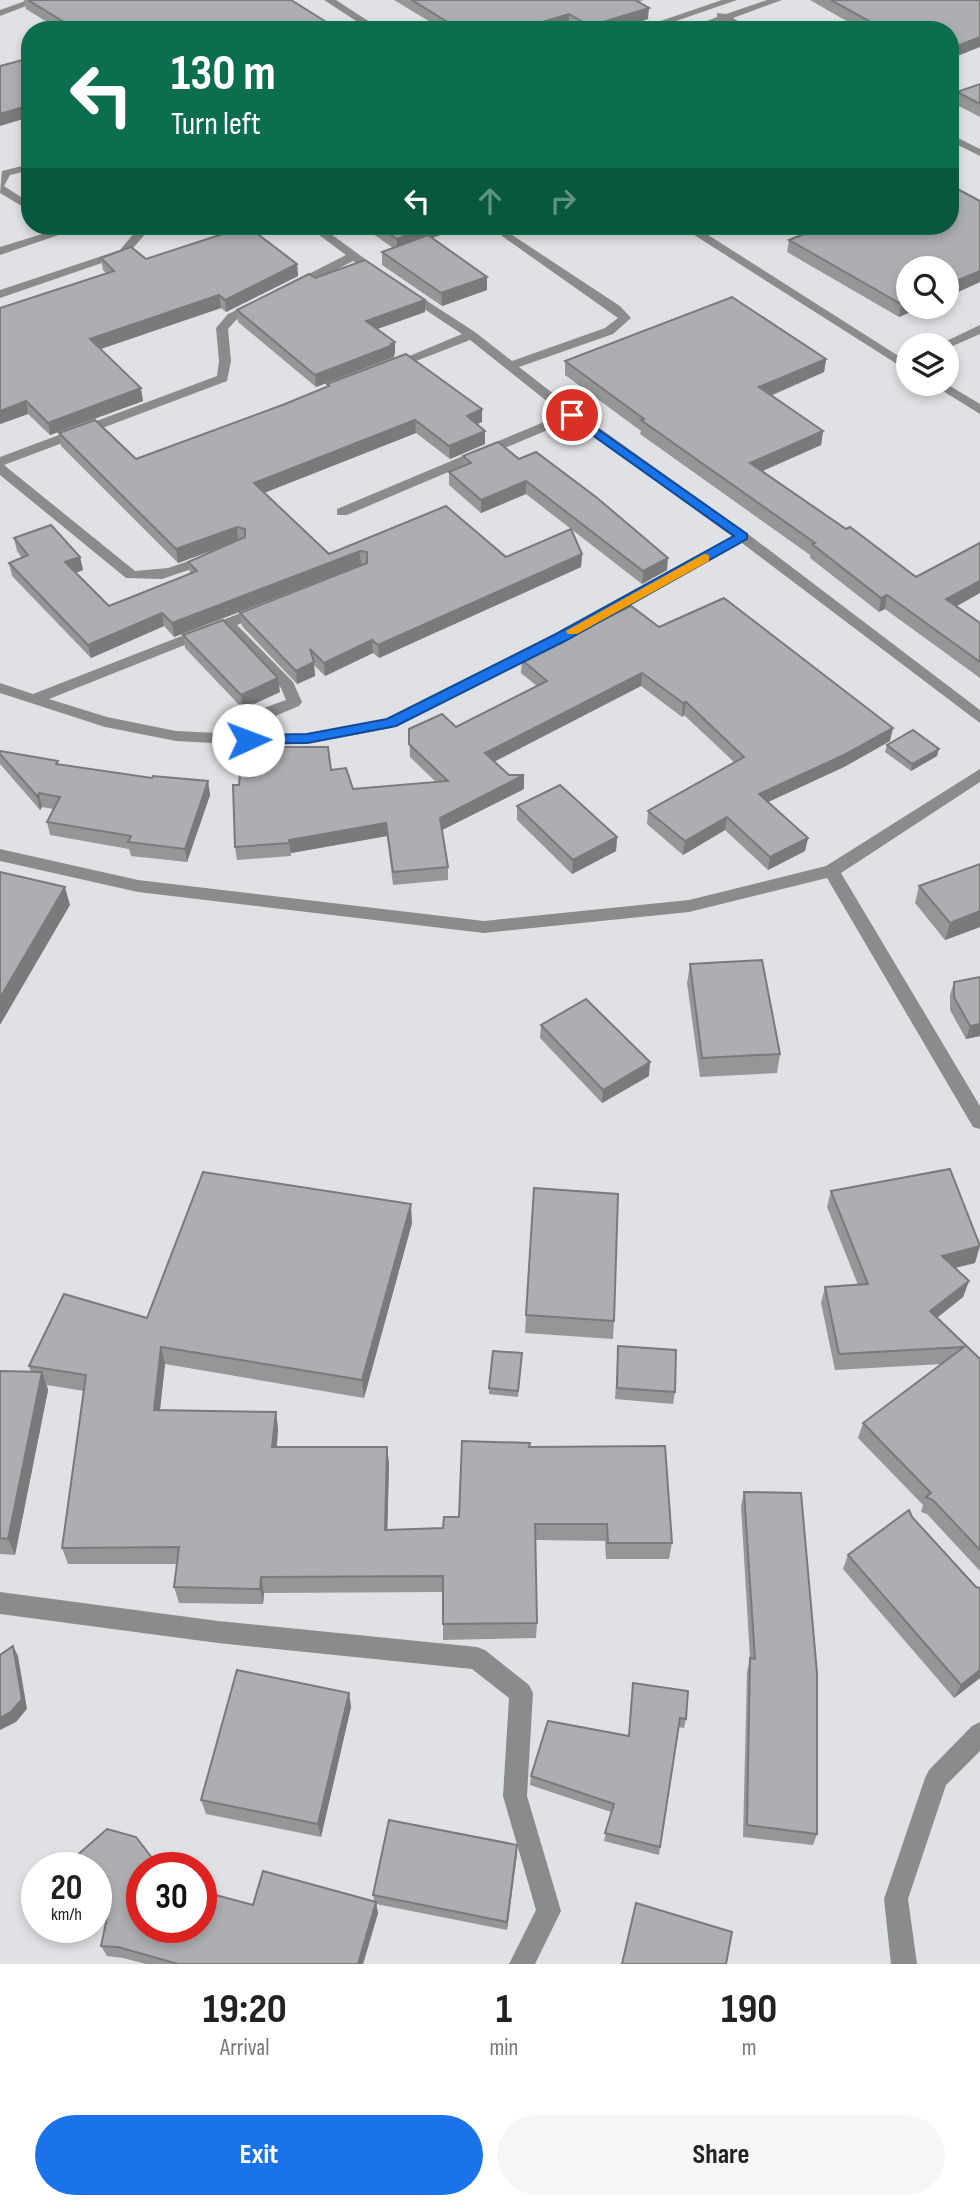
<!DOCTYPE html>
<style>
:root{--surface:#fff;--page:#f6f6f6;--text:#222;--muted:#767676;--accent:#1a73e8}
body{margin:0;font-family:"Sofia Sans Condensed",sans-serif;background:var(--page);color:var(--text);height:100vh;display:flex;flex-direction:column;font-size:26px;white-space:nowrap}
*{box-sizing:border-box;margin:0}
p{font-size:23px;color:var(--muted)}
.icon{flex:none;width:38px;height:38px;fill:none;stroke:currentColor;stroke-width:2;stroke-linecap:round;stroke-linejoin:round}
.map{position:relative;height:1964px;overflow:hidden}
.panel{display:flex;flex-direction:column;background:var(--surface);flex:1}
.panel>*{flex:none}
.top-card{position:absolute;left:21px;top:21px;width:938px;height:214px;border-radius:28px;box-shadow:0 4px 10px #0003;background:#0b6e4f;color:#fff;overflow:hidden}
.buttons{position:absolute;left:896px;top:256px;display:grid;gap:14px}
.buttons a{display:grid;place-items:center;width:63px;height:63px;border-radius:50%;background:var(--surface);box-shadow:0 4px 10px #0003;font-size:35px}
.speed{position:absolute;left:21px;top:1852px;display:flex;gap:14px;font-size:35px;font-weight:700;text-align:center}
.speed>*{display:grid;place-content:center;width:91px;height:91px;border-radius:50%;background:var(--surface);box-shadow:0 4px 10px #0003;line-height:1}
.speed small{font-size:18px;font-weight:400}
.speed .limit{border:10px solid #d22;background:#fff;color:#111}
.pin{position:absolute;display:grid;place-items:center;width:60px;height:60px;color:#fff;margin:-30px;border:4px solid #fff;border-radius:50%;box-shadow:0 2px 7px #0007}
.me{position:absolute;width:77px;margin:-38px;rotate:88deg;stroke-linejoin:round;filter:drop-shadow(0 0 5px #0008)}
.turn{display:flex;align-items:center;gap:24px;height:147px;padding:0 35px;font-size:32px}
.turn .icon{width:91px;height:91px;stroke-width:2.5}
.turn b{display:block;font-size:49px;line-height:60px}
.lanes{display:flex;align-items:center;height:66px;padding:0 35px;background:#0003;justify-content:center;gap:35px;direction:ltr}
.lanes .off{opacity:.35}
.eta{display:flex;justify-content:space-evenly;align-items:center;height:119px;text-align:center}
.eta b{font-size:42px;font-weight:700;line-height:49px}
.action{display:flex;gap:14px;margin-top:auto;padding:14px 35px}
.action a{flex:1;height:80px;border-radius:42px;background:var(--accent);color:#fff;font-size:28px;font-weight:700;line-height:80px;text-align:center}
.action a+a{background:var(--page);color:var(--text)}
.map>svg:first-child{display:block}
.lines{fill:none;stroke-linecap:round;stroke-linejoin:round}
.minor{fill:#8b8b8c;fill-rule:evenodd}
.wall{fill:#959698}
.shaded-wall{fill:#797a7c}
.building{fill:#adaeb1;stroke:#797a7c;stroke-width:2}
.route{fill:#1a73e8;stroke:#114b97;stroke-width:2}
.slow{fill:#f59e0b}
</style>
<div class="map">
<svg width="980" height="1964" viewBox="0 0 980 1964">
<rect width="100%" height="100%" fill="#e0e1e4"/>
<g class="lines">
<g class="minor">
<polygon points="28,0 42,0 0,16 0,10"/>
<polygon points="324,0 336,0 382,30 370,30"/>
<polygon points="722,0 737,0 650,30 634,30"/>
<polygon points="767,0 782,0 733,18 753,30 740,30 724,21 699,30 684,30 717,17 717,13 726,14"/>
<polygon points="950,134 980,149 980,156 950,141"/>
<polygon points="30,164 30,170 10,175 4,186 30,203 30,211 0,193 2,171"/>
<polygon points="68,226 85,226 0,255 0,247"/>
<polygon points="140,226 152,226 128,254 0,298 0,290 120,250"/>
<polygon points="307,226 320,226 387,275 377,278 353,261 297,290 289,290 289,284 346,255"/>
<polygon points="680,226 694,226 908,362 908,371"/>
<path d="M506,231L620,306L631,318L613,334L519,367L577,412L748,534L980,710V723L742,543L565,640L391,728L307,744L248,745L176,741L105,727L0,693V683L33,694L261,605L268,610L266,613L237,625L293,682L302,702L299,706L268,719L256,729V735L307,734L387,719L555,634L733,537L571,420L347,515H337V509L563,414L470,340L393,370H385L383,367L462,334L403,295L401,292L407,288L475,332L512,361L605,328L618,318L502,236L500,234ZM225,629L281,688L286,700C270,706 240,714 240,734L176,731L107,717L49,699Z"/>
<polygon points="258,300 262,301 262,307 236,320 228,329 231,361 227,381 4,465 135,571 168,568 210,554 215,555 215,561 162,579 126,578 0,475 0,457 217,376 219,361 216,328 228,314"/>
<polygon points="980,325 980,334 948,348 947,345 938,345"/>
<polygon points="930,383 945,383 980,404 980,414"/>
<polygon points="980,769 980,782 841,873 980,1106 980,1129 973,1127 827,878 689,912 484,933 138,892 0,861 0,849 138,880 484,921 689,900 826,866"/>
<polygon points="0,1592 218,1621 477,1647 485,1650 529,1685 533,1693 527,1796 561,1911 535,1964 509,1964 536,1910 503,1796 509,1698 472,1669 218,1643 0,1614"/>
<polygon points="980,1722 980,1751 946,1785 908,1899 917,1964 891,1964 884,1899 925,1778 929,1770 972,1726"/>
</g>
</g>
<g class="wall">
<polygon points="24,0 291,0 339,30 60,30 26,9"/>
<polygon points="394,0 644,0 638,2 648,19 614,30 577,30 569,25 437,26"/>
<polygon points="810,0 980,0 950,30 862,30"/>
<polygon points="980,84 980,117 955,104 957,92"/>
<polygon points="980,201 980,282 947,297 908,306 924,306 899,317 787,252 789,240"/>
<polygon points="362,226 465,226 432,238 487,277 487,290 442,306 382,265 382,252 393,248"/>
<polygon points="504,226 533,226 515,232"/>
<polygon points="101,258 297,264 298,276 226,312 221,308 100,349 143,401 50,435 28,414 0,424 0,308 106,273 103,270"/>
<polygon points="315,278 425,300 425,312 377,329 395,354 394,355 394,357 316,387 238,322 237,310"/>
<polygon points="826,359 824,372 771,396 823,431 821,445 762,471 916,577 980,623 980,678 885,609 879,612 810,558 810,555 640,434 641,431 565,375 565,361"/>
<polygon points="327,384 482,409 482,422 477,424 485,431 485,444 450,459 416,433 264,493 329,554 446,506 506,557 582,554 581,567 379,658 373,653 325,676 314,665 315,676 297,684 242,626 240,613 363,565 361,565 174,637 164,626 91,658 12,576 9,563 22,558 17,551 14,538 80,557 83,570 75,573 109,606 190,574 188,562 229,544 178,563 61,446 59,433 136,459 285,404 327,387"/>
<polygon points="463,456 519,459 667,570 642,584 526,494 481,513 449,485 449,472 463,467"/>
<polygon points="659,627 890,741 844,767 768,802 808,838 805,851 768,870 725,830 683,855 647,824 648,811 734,762 684,715 682,717 641,686 494,762 524,789 442,830 448,867 448,880 393,885 387,836 291,853 291,856 237,860 235,847 239,785 331,770 353,789 436,782 410,757 409,729 456,727 537,686 521,673 522,660"/>
<polygon points="183,635 280,692 243,709 185,648"/>
<polygon points="887,745 937,756 911,771 885,752"/>
<polygon points="0,751 58,761 58,764 152,778 208,781 210,795 187,862 131,856 129,849 50,835 47,822 53,809 42,807 40,810 0,764"/>
<polygon points="517,806 617,837 616,851 572,874 517,820"/>
<polygon points="980,864 980,927 945,940 915,903 919,886"/>
<polygon points="690,964 780,1054 777,1073 700,1077 687,983"/>
<polygon points="954,982 980,1036 966,1039 950,1010 950,995"/>
<polygon points="541,1025 649,1076 602,1103 540,1038"/>
<polygon points="831,1191 975,1263 955,1268 969,1281 963,1297 937,1318 980,1359 980,1571 927,1514 921,1512 923,1505 858,1438 863,1423 942,1364 835,1370 821,1303 825,1287 858,1285 827,1207"/>
<polygon points="412,1223 364,1398 165,1364 160,1410 276,1412 278,1429 277,1447 387,1447 389,1464 387,1530 443,1528 459,1517 529,1447 672,1543 669,1559 606,1559 605,1541 535,1540 537,1623 536,1638 443,1640 443,1592 264,1593 263,1604 179,1603 174,1587 177,1564 68,1564 62,1548 84,1391 47,1385 48,1390 15,1555 0,1554 0,1371 31,1372 29,1366 147,1318"/>
<polygon points="526,1315 614,1321 613,1339 525,1333"/>
<polygon points="618,1346 675,1392 673,1404 615,1399"/>
<polygon points="522,1359 518,1397 489,1394 489,1388"/>
<polygon points="744,1492 817,1834 813,1845 743,1837 747,1672 750,1658 741,1506"/>
<polygon points="912,1517 976,1587 980,1678 954,1698 843,1569 848,1555"/>
<polygon points="633,1683 686,1719 684,1728 678,1727 659,1855 604,1841 611,1812 530,1785 531,1776 629,1736"/>
<polygon points="349,1693 351,1707 321,1837 206,1814 201,1800"/>
<polygon points="389,1820 517,1845 507,1930 376,1904 378,1913 363,1964 146,1964 123,1958 107,1956 101,1946 108,1910 96,1894 96,1867 77,1867 73,1859 107,1829 136,1837 159,1867 142,1867 142,1927 201,1927 201,1891 253,1905 263,1871 374,1901 373,1895"/>
</g>
<g class="shaded-wall">
<polygon points="649,8 648,19 614,30 590,30 590,26"/>
<polygon points="569,14 569,25 553,30 515,30"/>
<polygon points="980,37 980,47 950,59 950,49"/>
<polygon points="30,105 30,117 0,126 0,114"/>
<polygon points="433,226 465,226 397,251 397,239"/>
<polygon points="515,226 533,226 515,232"/>
<polygon points="297,264 298,276 226,312 225,300"/>
<polygon points="980,271 980,282 947,297 947,285"/>
<polygon points="487,277 487,290 442,306 441,293"/>
<polygon points="219,295 221,308 92,352 90,339"/>
<polygon points="425,300 425,312 366,333 366,321"/>
<polygon points="908,301 908,306 924,306 899,317 901,304"/>
<polygon points="395,342 395,354 394,355 394,357 316,387 315,375"/>
<polygon points="826,359 824,372 757,401 759,387"/>
<polygon points="141,388 143,401 50,435 48,423"/>
<polygon points="26,401 28,414 0,424 0,411"/>
<polygon points="482,409 482,422 467,428 467,416"/>
<polygon points="415,420 416,433 256,496 254,483"/>
<polygon points="485,431 485,444 450,459 449,446"/>
<polygon points="823,431 821,445 749,477 750,463"/>
<polygon points="526,481 526,494 481,513 481,500"/>
<polygon points="237,527 238,541 178,563 176,549"/>
<polygon points="360,551 361,565 174,637 172,623"/>
<polygon points="582,554 581,567 379,658 378,645"/>
<polygon points="80,557 83,570 68,576 65,562"/>
<polygon points="668,558 667,570 642,584 643,571"/>
<polygon points="980,581 980,593 943,614 946,599"/>
<polygon points="887,595 885,609 879,612 881,598"/>
<polygon points="162,613 164,626 91,658 88,645"/>
<polygon points="372,640 373,653 325,676 324,663"/>
<polygon points="314,662 315,676 297,684 296,671"/>
<polygon points="642,673 641,686 485,766 485,753"/>
<polygon points="278,678 280,692 243,709 241,695"/>
<polygon points="686,702 684,715 682,717 683,703"/>
<polygon points="893,728 890,741 844,767 757,807 759,794"/>
<polygon points="939,749 937,756 911,771 912,764"/>
<polygon points="524,775 524,789 440,831 440,818"/>
<polygon points="208,781 210,795 187,862 185,849"/>
<polygon points="39,793 42,807 40,810 37,796"/>
<polygon points="727,817 725,830 683,855 685,841"/>
<polygon points="386,823 387,836 291,853 289,840"/>
<polygon points="617,837 616,851 572,874 573,860"/>
<polygon points="808,838 805,851 768,870 770,857"/>
<polygon points="65,887 70,905 0,1025 0,998"/>
<polygon points="980,911 980,927 945,940 950,923"/>
<polygon points="980,1024 980,1036 966,1039 970,1026"/>
<polygon points="650,1062 649,1076 602,1103 603,1090"/>
<polygon points="411,1204 412,1223 364,1398 362,1380"/>
<polygon points="980,1246 975,1263 937,1272 942,1256"/>
<polygon points="969,1281 963,1297 925,1327 930,1311"/>
<polygon points="161,1347 165,1364 158,1427 154,1410"/>
<polygon points="42,1372 48,1390 15,1555 8,1539"/>
<polygon points="276,1412 278,1429 275,1464 272,1447"/>
<polygon points="387,1447 389,1464 387,1546 385,1530"/>
<polygon points="261,1577 264,1593 263,1604 260,1589"/>
<polygon points="13,1646 18,1656 27,1709 16,1722 0,1730 0,1718"/>
<polygon points="980,1670 980,1678 954,1698 961,1685"/>
<polygon points="349,1693 351,1707 321,1837 318,1824"/>
<polygon points="517,1845 517,1854 507,1930 507,1922"/>
<polygon points="376,1902 378,1913 363,1964 358,1964"/>
</g>
<g class="building">
<polygon points="28,0 291,0 339,30 77,30"/>
<polygon points="412,0 635,0 649,8 590,26 569,14 515,30 426,30 449,23"/>
<polygon points="831,0 980,0 980,37 950,49 950,30 878,30 866,24 871,22"/>
<polygon points="30,58 30,105 0,114 0,66"/>
<polygon points="980,84 980,104 957,92"/>
<polygon points="950,185 980,201 980,271 947,285 947,268 908,268 908,301 901,304 789,240 824,226 950,226"/>
<polygon points="247,226 297,264 225,300 219,295 90,339 141,388 48,423 26,401 0,411 0,308 114,271 101,258 131,247 146,259"/>
<polygon points="378,226 433,226 397,239"/>
<polygon points="428,235 487,277 441,293 382,252"/>
<polygon points="365,260 425,300 366,321 395,342 391,344 393,345 315,375 237,310 309,274 315,278"/>
<polygon points="732,297 826,359 759,387 823,431 750,463 846,529 850,527 916,577 980,543 980,581 946,599 980,623 980,662 887,595 881,598 812,544 815,543 641,420 644,419 565,361"/>
<polygon points="406,354 482,409 467,416 485,431 449,446 415,420 254,483 329,554 446,506 506,557 571,529 582,554 378,645 372,640 324,663 310,649 314,662 296,671 240,613 367,563 367,552 360,551 172,623 162,613 88,645 9,563 28,555 14,538 51,525 80,557 65,562 109,606 197,571 188,562 245,537 245,529 237,527 176,549 59,433 95,420 136,459 285,404 329,386 327,384"/>
<polygon points="498,442 519,459 536,452 596,497 668,558 643,571 526,481 481,500 449,472 471,463 463,456"/>
<polygon points="724,598 893,728 846,754 759,794 808,838 770,857 727,817 685,841 648,811 744,757 686,702 683,703 642,673 485,753 509,775 524,775 440,818 448,867 393,872 386,823 289,840 289,843 235,847 233,785 239,785 242,747 328,747 331,770 346,768 353,789 448,781 409,744 409,729 442,714 456,727 547,681 522,660 631,606 659,627"/>
<polygon points="223,620 278,678 241,695 183,635"/>
<polygon points="913,730 939,749 912,764 887,745"/>
<polygon points="0,751 58,761 56,764 152,778 153,776 208,781 185,849 128,842 131,836 47,822 60,797 39,793 37,796 0,754"/>
<polygon points="560,785 617,837 573,860 517,806"/>
<polygon points="980,864 980,911 950,923 919,886"/>
<polygon points="0,872 65,887 0,998"/>
<polygon points="762,960 780,1054 702,1058 690,964"/>
<polygon points="980,977 980,1024 970,1026 954,997 954,982"/>
<polygon points="586,999 650,1062 603,1090 541,1025"/>
<polygon points="950,1169 980,1246 942,1256 969,1281 930,1311 980,1359 980,1550 933,1500 926,1497 931,1493 863,1423 964,1347 839,1354 825,1287 868,1284 831,1191"/>
<polygon points="203,1172 411,1204 362,1380 161,1347 154,1410 276,1412 272,1447 387,1447 385,1530 443,1528 444,1517 459,1517 462,1441 530,1443 529,1447 665,1446 672,1543 608,1543 607,1524 535,1524 537,1623 443,1624 443,1576 261,1577 260,1589 174,1587 179,1547 62,1548 86,1375 29,1366 64,1294 147,1318"/>
<polygon points="534,1188 618,1194 614,1321 526,1315"/>
<polygon points="618,1346 676,1350 675,1392 617,1388"/>
<polygon points="493,1351 522,1353 518,1391 489,1388"/>
<polygon points="0,1371 42,1372 8,1539 0,1538"/>
<polygon points="744,1492 801,1493 817,1673 817,1834 747,1825 750,1658 755,1659"/>
<polygon points="909,1510 912,1517 976,1587 980,1588 980,1670 961,1685 848,1555"/>
<polygon points="13,1646 22,1699 11,1712 0,1718 0,1655"/>
<polygon points="237,1670 349,1693 318,1824 201,1800"/>
<polygon points="633,1683 688,1691 686,1719 680,1718 660,1847 605,1833 614,1804 531,1776 548,1721 629,1736"/>
<polygon points="389,1820 517,1845 507,1922 373,1895"/>
<polygon points="107,1829 136,1837 159,1867 142,1867 142,1927 201,1927 201,1891 253,1905 263,1871 376,1902 358,1964 178,1964 118,1947 101,1946 109,1908 96,1891 96,1867 79,1867 73,1859"/>
<polygon points="636,1903 732,1932 726,1964 622,1964"/>
</g>
<polygon class="route" points="572,411 747,534 747,539 565,641 396,726 307,743 243,743 241,740 248,735 307,734 387,719 556,634 734,536 567,417 566,415"/>
<polygon class="slow" points="704,554 709,555 709,561 577,634 568,634 566,631"/>
</svg>
<div class="buttons">
<a><svg class="icon" aria-label="search" viewBox="0 0 24 24"><circle cx="10" cy="10" r="6"/><path d="M15 15l6 6"/></svg></a>
<a><svg class="icon" aria-label="layers" viewBox="0 0 24 24"><path d="M12 4l9 5-9 5-9-5zM3 14l9 5 9-5"/></svg></a>
</div>
<div class="speed"><div>20<small>km/h</small></div><div class="limit">30</div></div>
<div class="pin" style="left:572px;top:415px;background:#d93025"><svg class="icon" aria-label="arrive" viewBox="0 0 24 24"><path d="M6 21V4h12l-3 4 3 4H6"/></svg></div>
<svg class="me" style="left:248px;top:740px" viewBox="-20 -20 40 40"><circle r="19" fill="#fff"/><path d="M0-13L10 11 0 6-10 11z" fill="#1a73e8"/></svg>
<div class="top-card">
<div class="turn"><svg class="icon" aria-label="left" viewBox="0 0 24 24"><path d="M17 20v-9H6M10 6l-5 5 5 5"/></svg><div><b>130 m</b>Turn left</div></div>
<div class="lanes"><svg class="icon" aria-label="left" viewBox="0 0 24 24"><path d="M17 20v-9H6M10 6l-5 5 5 5"/></svg><svg class="icon off" aria-label="ahead" viewBox="0 0 24 24"><path d="M12 20V5M6 11l6-6 6 6"/></svg><svg class="icon off" aria-label="right" viewBox="0 0 24 24"><path d="M7 20v-9h11M14 6l5 5-5 5"/></svg></div>
</div>
</div>
<section class="panel">
<div class="eta">
<div><b>19:20</b><p>Arrival</p></div>
<div><b>1</b><p>min</p></div>
<div><b>190</b><p>m</p></div>
</div>
<div class="action"><a>Exit</a><a>Share</a></div>
</section>
